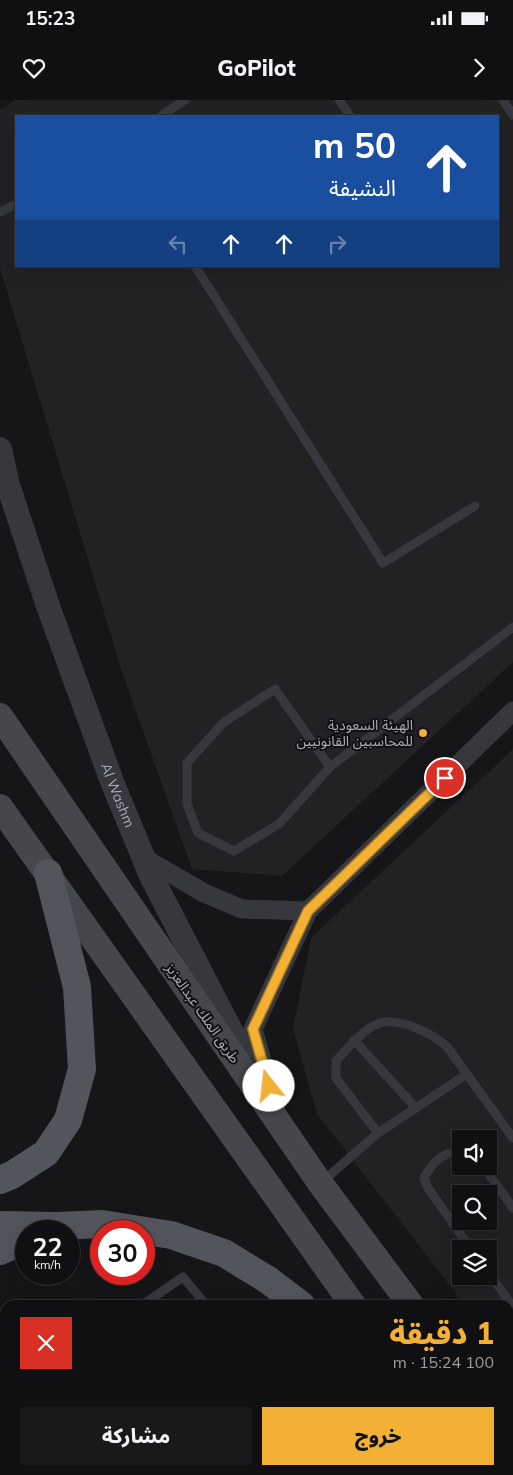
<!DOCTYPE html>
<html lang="ar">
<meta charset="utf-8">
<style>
:root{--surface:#101012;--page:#19191b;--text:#f1f3f6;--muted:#9c9d9f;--line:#303032;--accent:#f2b134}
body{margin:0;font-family:Mulish,"Noto Sans Arabic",sans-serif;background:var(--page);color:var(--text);direction:rtl;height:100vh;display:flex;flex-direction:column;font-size:19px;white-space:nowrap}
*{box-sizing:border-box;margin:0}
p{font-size:16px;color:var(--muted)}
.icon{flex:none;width:28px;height:28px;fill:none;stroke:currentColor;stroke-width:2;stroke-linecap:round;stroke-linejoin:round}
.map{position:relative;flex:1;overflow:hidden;direction:ltr}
.side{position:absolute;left:0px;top:1200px;width:514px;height:175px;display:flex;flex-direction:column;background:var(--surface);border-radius:15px 15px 0 0;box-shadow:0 5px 20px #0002,0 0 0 1px var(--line);direction:rtl}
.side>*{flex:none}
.top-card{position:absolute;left:15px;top:15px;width:484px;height:152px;border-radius:0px;box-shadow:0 5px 20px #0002,0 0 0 1px var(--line);direction:rtl;background:#1a4fa0;color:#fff;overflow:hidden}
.tools{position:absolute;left:452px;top:1030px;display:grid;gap:10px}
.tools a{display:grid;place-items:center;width:45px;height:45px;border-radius:0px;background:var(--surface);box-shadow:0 5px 20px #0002,0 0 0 1px var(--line);font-size:25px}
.speed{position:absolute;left:15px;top:1120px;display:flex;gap:10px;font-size:25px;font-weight:700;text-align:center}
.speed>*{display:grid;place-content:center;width:65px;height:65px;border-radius:50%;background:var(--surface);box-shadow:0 5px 20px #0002,0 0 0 1px var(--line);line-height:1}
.speed small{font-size:12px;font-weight:400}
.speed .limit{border:8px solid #d22;background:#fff;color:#111}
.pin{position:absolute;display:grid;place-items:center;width:42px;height:42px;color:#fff;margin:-21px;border:2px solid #fff;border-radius:50%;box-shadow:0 1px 5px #0007}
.me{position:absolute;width:55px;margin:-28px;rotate:344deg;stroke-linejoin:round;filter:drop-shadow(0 0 4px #0008)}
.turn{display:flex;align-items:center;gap:18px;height:105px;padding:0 20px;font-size:22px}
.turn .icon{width:65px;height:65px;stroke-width:2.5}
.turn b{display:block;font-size:35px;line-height:42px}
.lanes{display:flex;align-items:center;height:48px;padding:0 20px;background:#0003;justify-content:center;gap:25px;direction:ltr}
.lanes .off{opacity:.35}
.round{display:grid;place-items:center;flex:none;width:52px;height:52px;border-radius:0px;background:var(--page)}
.overview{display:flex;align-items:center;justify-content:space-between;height:85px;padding:0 20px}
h1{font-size:30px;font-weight:800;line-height:38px;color:var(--accent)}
.cta{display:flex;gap:10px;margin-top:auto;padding:10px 20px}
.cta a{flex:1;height:58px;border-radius:0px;background:var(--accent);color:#111;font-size:20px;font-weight:800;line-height:58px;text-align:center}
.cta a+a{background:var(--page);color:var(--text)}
.status{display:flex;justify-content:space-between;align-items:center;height:35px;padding:0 25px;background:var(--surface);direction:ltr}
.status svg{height:14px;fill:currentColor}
header{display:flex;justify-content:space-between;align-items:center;height:65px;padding:0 20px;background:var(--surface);font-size:22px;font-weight:800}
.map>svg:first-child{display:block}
.built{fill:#222225;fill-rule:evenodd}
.green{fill:#1e261f}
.building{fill:#404145;stroke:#303034}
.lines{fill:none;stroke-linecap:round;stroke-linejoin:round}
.service{stroke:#37383d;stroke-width:9}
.minor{stroke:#37383d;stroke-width:19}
.tertiary{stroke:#37383d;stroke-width:24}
.secondary{stroke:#45474d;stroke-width:26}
.primary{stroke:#53555c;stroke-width:28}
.route-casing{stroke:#9d7322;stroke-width:12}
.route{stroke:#f2b134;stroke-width:9}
.poi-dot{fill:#f2b134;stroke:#111113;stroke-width:2}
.labels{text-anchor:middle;stroke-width:4;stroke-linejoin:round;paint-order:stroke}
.poi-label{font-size:14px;fill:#a8adb8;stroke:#111113;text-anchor:end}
.street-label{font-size:14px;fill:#a8adb8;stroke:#111113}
</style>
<div class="status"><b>15:23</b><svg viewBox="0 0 49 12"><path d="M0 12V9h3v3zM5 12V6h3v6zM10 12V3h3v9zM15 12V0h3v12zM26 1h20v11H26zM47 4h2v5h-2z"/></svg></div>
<header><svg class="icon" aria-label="forward" viewBox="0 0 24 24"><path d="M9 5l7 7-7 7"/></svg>GoPilot<svg class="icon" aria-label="heart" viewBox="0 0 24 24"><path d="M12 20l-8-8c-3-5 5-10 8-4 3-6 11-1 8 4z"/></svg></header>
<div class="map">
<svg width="513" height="1375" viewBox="0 0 513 1375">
<rect width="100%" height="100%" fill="#161618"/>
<g class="built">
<path d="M15,0H513V562L282,776L192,769L122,572L0,168V10ZM16,16H498V166H16Z"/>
<path d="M513,649V1266L509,1261V1205H465L317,1014L293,929L311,838ZM461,1039H489V1066H461ZM461,1094H489V1121H461ZM461,1149H489V1176H461Z"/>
</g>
<polygon class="green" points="335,1370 379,1370 383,1375 329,1375"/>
<polygon class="building" points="141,1370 191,1370 195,1375 135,1375"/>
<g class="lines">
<g class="service">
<polyline points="339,0 350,16"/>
<polyline points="503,0 513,15"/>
<polyline points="161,16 185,0"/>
<polyline points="0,112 16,104"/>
<polyline points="195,166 383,463 475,406"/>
<polyline points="330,667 275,589 223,623 187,663 187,704 198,733 234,751 279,724 330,667 513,527"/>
<polyline points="354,940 416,1008"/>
<path d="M378,1033L336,978V961C346,950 365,927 380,923C400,917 434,934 448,948L513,1038"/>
<path d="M461,1053C444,1050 432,1063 424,1078L428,1088L471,1149"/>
<polyline points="483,1066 513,1108"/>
<polyline points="322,1082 378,1033 467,974"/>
<polyline points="489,1173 513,1207"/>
<polyline points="142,1205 183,1177 206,1205"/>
<polyline points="509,1252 513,1248"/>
<polyline points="0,1302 5,1299"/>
</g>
<g class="minor">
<polyline points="144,758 204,793 242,809 308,811"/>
<polyline points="276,1010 253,929 308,811 513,611"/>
</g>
<path class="tertiary" id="s1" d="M0,349L8,385L48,506L113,684L151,776L241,950"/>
<g class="secondary">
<polyline points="0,616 320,1083 411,1205"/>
<polyline points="0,707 353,1205"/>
<polyline points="509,1337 513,1343"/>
<polyline points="471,1370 474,1375"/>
</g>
<g class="primary">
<polyline points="0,1080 12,1075 46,1053 68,1020 82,969 77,887 48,773"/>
<polyline points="0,1125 57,1126"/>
<polyline points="44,1131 57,1126 102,1124 171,1135 224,1153 268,1180 301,1205"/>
<polyline points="0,1151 26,1139"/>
</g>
</g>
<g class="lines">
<g class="route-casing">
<polyline id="route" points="269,986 253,929 308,811 445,678"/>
</g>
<use href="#route" class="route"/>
</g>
<circle class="poi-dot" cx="423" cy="633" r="5"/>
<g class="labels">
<g class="poi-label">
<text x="413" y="630">الهيئة السعودية<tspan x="413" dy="16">للمحاسبين القانونيين</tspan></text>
</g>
<g class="street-label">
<text dy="5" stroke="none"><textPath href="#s1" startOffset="366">Al Washm</textPath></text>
<text transform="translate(203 913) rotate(55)" y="5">طريق الملك عبدالعزيز</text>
</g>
</g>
</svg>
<div class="tools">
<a><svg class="icon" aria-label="sound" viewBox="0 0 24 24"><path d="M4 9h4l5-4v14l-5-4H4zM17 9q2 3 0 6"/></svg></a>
<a><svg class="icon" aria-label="search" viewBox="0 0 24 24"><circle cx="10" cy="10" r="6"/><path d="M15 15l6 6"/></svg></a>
<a><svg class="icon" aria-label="layers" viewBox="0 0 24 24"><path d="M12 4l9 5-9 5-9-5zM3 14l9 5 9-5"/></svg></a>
</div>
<div class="speed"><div>22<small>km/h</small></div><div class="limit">30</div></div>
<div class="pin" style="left:445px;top:678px;background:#d93025"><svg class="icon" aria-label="arrive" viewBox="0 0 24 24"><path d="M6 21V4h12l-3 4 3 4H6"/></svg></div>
<svg class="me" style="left:269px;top:986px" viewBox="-20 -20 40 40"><circle r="19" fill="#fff"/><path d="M0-13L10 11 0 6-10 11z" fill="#f2b134"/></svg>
<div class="top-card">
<div class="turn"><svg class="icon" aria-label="ahead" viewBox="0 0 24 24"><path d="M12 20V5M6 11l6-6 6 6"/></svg><div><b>50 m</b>النشيفة</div></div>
<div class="lanes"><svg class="icon off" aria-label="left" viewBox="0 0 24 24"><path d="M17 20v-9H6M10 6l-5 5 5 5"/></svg><svg class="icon" aria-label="ahead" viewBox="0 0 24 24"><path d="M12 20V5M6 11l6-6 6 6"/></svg><svg class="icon" aria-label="ahead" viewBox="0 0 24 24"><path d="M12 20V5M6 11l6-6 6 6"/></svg><svg class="icon off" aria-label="right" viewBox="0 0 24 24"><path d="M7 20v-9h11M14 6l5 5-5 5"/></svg></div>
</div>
<section class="side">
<div class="overview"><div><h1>1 دقيقة</h1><p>100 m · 15:24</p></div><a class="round" style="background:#d93025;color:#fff"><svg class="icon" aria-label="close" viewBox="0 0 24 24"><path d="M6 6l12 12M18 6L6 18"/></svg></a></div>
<div class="cta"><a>خروج</a><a>مشاركة</a></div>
</section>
</div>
